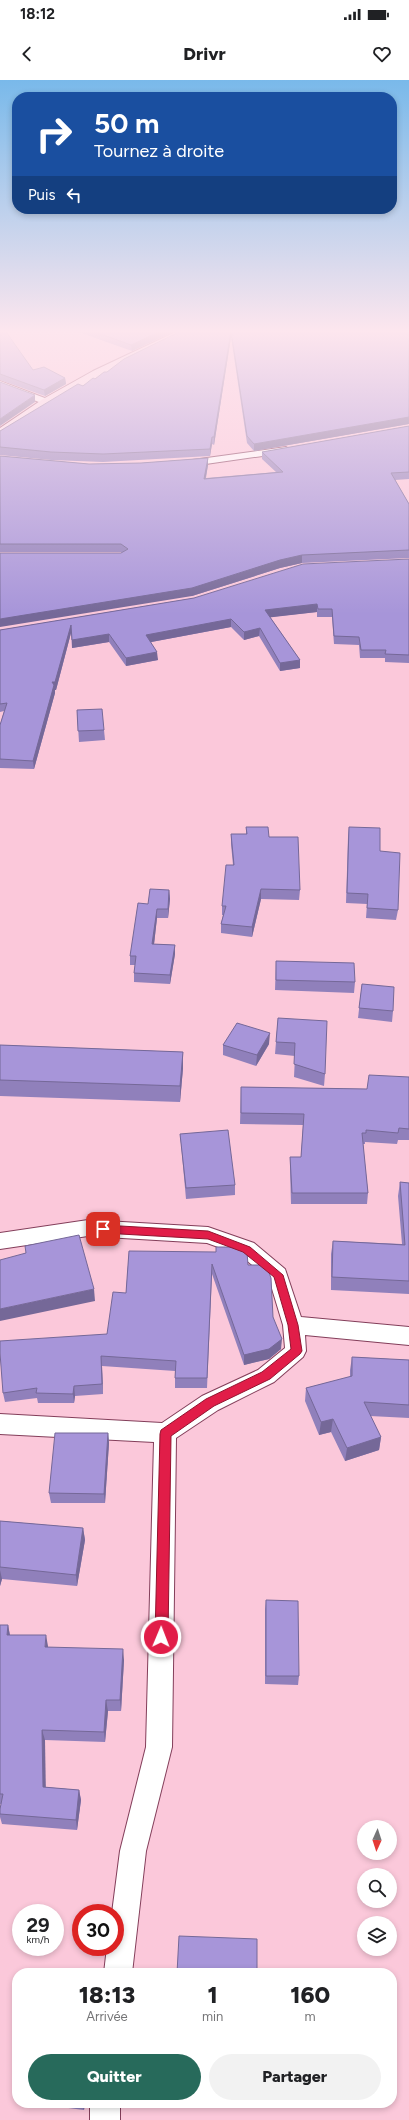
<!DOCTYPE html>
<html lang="fr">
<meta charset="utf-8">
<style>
:root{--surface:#fff;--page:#f2f2f2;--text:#202124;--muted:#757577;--accent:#276a5b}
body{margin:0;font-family:Figtree,sans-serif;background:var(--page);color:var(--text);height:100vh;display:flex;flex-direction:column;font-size:15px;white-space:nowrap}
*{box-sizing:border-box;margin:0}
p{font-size:13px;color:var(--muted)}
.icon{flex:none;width:22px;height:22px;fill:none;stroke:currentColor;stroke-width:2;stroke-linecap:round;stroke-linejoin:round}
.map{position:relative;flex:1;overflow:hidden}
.sheet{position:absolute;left:12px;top:1888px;width:385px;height:140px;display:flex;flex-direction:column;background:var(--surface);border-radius:16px;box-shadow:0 2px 6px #0003}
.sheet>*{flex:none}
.guide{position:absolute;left:12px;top:12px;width:385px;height:122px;border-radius:16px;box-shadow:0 2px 6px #0003;background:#1a4fa0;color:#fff;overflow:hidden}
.needle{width:26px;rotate:183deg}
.tools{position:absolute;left:357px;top:1740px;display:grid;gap:8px}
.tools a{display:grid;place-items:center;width:40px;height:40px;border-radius:50%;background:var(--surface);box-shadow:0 2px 6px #0003;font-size:20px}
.speed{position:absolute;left:12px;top:1824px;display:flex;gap:8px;font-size:20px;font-weight:700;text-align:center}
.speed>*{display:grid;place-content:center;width:52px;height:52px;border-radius:50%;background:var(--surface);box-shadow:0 2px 6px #0003;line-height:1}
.speed small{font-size:10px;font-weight:400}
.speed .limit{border:6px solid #d22;background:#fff;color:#111}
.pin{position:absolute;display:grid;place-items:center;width:34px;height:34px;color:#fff;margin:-17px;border-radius:8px;box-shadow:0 2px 6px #0006}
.me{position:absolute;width:44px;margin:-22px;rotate:1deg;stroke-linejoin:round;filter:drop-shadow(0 0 3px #0008)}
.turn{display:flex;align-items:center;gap:14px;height:84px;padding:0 16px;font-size:18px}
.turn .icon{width:52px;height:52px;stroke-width:2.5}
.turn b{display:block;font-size:28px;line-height:34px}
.then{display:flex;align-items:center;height:38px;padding:0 16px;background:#0003;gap:8px;font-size:15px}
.eta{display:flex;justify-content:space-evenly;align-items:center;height:68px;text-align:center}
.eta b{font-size:24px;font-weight:800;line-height:28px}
.primary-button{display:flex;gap:8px;margin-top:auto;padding:8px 16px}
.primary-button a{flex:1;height:46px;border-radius:24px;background:var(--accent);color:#fff;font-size:16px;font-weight:800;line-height:46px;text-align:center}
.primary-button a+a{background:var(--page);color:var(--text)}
.status{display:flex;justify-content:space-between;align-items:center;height:28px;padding:0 20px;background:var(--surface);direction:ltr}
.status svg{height:11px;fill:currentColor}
header{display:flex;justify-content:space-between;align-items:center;height:52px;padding:0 16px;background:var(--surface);font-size:18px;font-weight:800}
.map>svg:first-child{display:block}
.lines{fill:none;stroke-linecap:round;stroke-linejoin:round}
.street-casing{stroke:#833e5a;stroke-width:2}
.secondary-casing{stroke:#833e5a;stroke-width:2}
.street{fill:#fff;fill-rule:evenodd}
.secondary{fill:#fbe2ec;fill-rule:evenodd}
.wall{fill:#9080bb}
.shaded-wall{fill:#756898}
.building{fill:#a795d9;stroke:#756898}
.route{fill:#e11d48;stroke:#92132f}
</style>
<div class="status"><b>18:12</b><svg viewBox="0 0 49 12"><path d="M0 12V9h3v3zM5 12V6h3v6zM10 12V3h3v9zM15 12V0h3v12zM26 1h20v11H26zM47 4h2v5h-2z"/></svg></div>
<header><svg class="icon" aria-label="back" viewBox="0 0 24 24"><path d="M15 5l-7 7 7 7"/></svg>Drivr<svg class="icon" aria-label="heart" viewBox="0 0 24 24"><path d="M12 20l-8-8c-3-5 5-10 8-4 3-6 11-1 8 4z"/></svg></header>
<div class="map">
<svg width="409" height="2040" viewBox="0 0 409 2040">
<rect width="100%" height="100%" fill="#fbc8da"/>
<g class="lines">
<g class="street-casing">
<g id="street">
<polygon points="0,301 50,320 52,322 47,325 44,324 0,307"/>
<polygon points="286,367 291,370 290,372 185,387 180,384 185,381"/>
<polygon points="88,1140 208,1147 254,1163 285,1189 301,1237 409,1247 409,1265 305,1255 306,1271 303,1277 274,1302 218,1330 176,1358 172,1667 146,1771 132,1893 104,1893 107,1867 115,1867 115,1833 112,1833 120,1771 146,1667 154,1362 0,1354 0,1334 162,1343 202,1316 258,1290 285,1268 283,1245 269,1199 240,1175 207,1163 88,1156 0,1169 0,1153"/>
<rect x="90" y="2023" width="30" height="17"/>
</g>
</g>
<g class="secondary-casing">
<polygon id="secondary" points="182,249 195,249 101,295 0,358 0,348 43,319 93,291"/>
</g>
<use href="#street" class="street"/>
<use href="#secondary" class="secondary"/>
</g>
<g class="wall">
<polygon points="0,249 33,290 65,298 66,304 45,316 0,300"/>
<polygon points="70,249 179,249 132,271"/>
<polygon points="185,249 409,249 409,344 254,371 247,363 231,257 214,365 212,364 210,376 103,382 51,380 0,375 0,351"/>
<polygon points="409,346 409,399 395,400 409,424 409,478 302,483 280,488 192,516 121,473 122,472 0,472 0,376 89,384 141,383 208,378 208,385 206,398 276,392 262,379 262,372"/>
<polygon points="409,479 409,583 385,582 385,578 360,578 359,565 334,564 332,537 317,537 317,532 270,537 300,580 300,588 280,591 259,556 244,560 231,547 151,562 158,580 126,586 109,562 72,568 71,553 56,610 55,610 55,613 34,689 0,688 0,645 4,631 0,632 0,550 194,518"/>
<polygon points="77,630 104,650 105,660 79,662"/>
<polygon points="246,747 269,757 300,810 299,820 261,819 252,857 221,853 221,844 223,835 222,835 222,826 233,785 231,764 231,754 246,754"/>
<polygon points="349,747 380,771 398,830 396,840 366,838 367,824 346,823 348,757"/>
<polygon points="169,810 170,819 168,838 157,838 154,864 175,865 175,874 170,904 134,902 134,893 135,885 130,885 130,876 148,824"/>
<polygon points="276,881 355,902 354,913 275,910"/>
<polygon points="362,904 393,931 392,942 358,938"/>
<polygon points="278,938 325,994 324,1006 294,997 295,976 275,974"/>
<polygon points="269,964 256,986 223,975 223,965"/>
<polygon points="0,965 183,972 183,988 180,1022 0,1016"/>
<polygon points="409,997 409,1060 398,1060 397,1064 365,1062 365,1064 363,1064 368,1113 367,1124 291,1124 290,1088 290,1077 301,1077 303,1045 240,1044 241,1007 367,1009"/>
<polygon points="180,1054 235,1105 235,1115 186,1119 181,1064"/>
<polygon points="400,1102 409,1103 409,1214 331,1210 331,1174 333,1161 402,1164 398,1116"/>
<polygon points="129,1171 248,1185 273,1237 281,1269 269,1279 244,1285 212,1194 207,1308 175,1308 175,1291 102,1286 103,1314 75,1316 74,1323 38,1323 37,1318 5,1322 3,1313 107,1254 126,1213"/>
<polygon points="352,1277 409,1280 409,1338 370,1336 381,1357 379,1370 345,1381 331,1352 319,1355 305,1321 306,1308 350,1297 350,1290"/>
<polygon points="108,1353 109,1363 105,1423 51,1423 49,1413"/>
<polygon points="0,1441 83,1448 85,1460 77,1506 2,1499 0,1506"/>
<polygon points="266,1520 299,1596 298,1605 265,1604 265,1529"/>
<polygon points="0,1545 8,1545 10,1555 48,1567 124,1580 121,1631 108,1631 105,1662 45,1660 45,1707 79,1710 81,1720 77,1750 2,1744 0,1737 0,1729 1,1724 0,1724"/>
<polygon points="29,2023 85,2023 84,2030"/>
</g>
<g class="shaded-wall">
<polygon points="165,249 179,249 132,271 131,265"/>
<polygon points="231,251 231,257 214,365 214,357"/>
<polygon points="65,298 66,304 45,316 44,310"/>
<polygon points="35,315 35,322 0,346 0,339"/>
<polygon points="409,337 409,344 254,371 254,364"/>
<polygon points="212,357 212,364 210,376 210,369"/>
<polygon points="208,378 208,385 204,406 204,399"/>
<polygon points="302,475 302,483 280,488 192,516 0,547 0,539"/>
<polygon points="317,524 317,532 265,538 265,530"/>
<polygon points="231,539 231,547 146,563 146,555"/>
<polygon points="71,545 71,553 56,610 55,610 55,613 34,689 33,681 52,602"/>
<polygon points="260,548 259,556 244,560 244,552"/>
<polygon points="109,554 109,562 72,568 72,560"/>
<polygon points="157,572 158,580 126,586 126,578"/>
<polygon points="300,580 300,588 280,591 280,583"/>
<polygon points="261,809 261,819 252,857 252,847"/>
<polygon points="169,810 170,819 168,838 168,829"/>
<polygon points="157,829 157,838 153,873 152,864"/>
<polygon points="175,865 175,874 170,904 170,895"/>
<polygon points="270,953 269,964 256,986 257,975"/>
<polygon points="183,972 183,988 180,1022 180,1006"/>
<polygon points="94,1209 95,1221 0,1241 0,1229"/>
<polygon points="282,1259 281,1269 269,1279 244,1285 244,1275"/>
<polygon points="101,1276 102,1286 103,1314 102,1304"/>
<polygon points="74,1306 75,1316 74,1323 73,1314"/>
<polygon points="333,1339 331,1352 319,1355 321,1342"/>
<polygon points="108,1353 109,1363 105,1423 104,1414"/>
<polygon points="381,1357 379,1370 345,1381 347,1368"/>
<polygon points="83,1448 85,1460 77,1506 76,1495"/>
<polygon points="0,1490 2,1499 0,1506"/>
<polygon points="8,1545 10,1556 7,1555"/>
<polygon points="46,1555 48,1566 47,1578 45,1567"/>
<polygon points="123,1569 124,1580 121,1631 120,1620"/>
<polygon points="106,1620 108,1631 105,1662 104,1652"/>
<polygon points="42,1650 45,1660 46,1717 43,1707"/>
<polygon points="79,1710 81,1720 77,1750 76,1740"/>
<polygon points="82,2023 85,2023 84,2030 82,2025"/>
</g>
<g class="building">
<polygon points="0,249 4,249 33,290 44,287 65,298 44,310 0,294"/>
<polygon points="87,249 165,249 131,265"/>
<polygon points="185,249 409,249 409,337 254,364 247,356 231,251 214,357 212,357 210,369 103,374 51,372 0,367 0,351 78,304 83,306 93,298 95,299 104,292 107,292 124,279"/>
<polygon points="0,302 35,315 0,339"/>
<polygon points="409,346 409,392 391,393 409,424 409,470 302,475 280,480 192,508 0,539 0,473 121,473 128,469 121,464 0,464 0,376 89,384 141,383 208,378 204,399 283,392 262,372"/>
<polygon points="409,479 409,575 385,574 386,570 361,570 359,557 334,556 332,529 318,529 317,524 265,530 300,580 280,583 260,548 244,552 231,539 146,555 157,572 126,578 109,554 72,560 71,545 55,602 52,602 54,605 33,681 0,679 0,645 7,623 0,624 0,550 194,518 303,484"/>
<polygon points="102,629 104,650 78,651 77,630"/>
<polygon points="246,747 268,747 269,757 298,757 300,810 261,809 252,847 221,844 226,826 222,826 226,785 234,785 231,754 247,754"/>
<polygon points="349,747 380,748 380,771 400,773 398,830 367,828 368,814 347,813"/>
<polygon points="150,809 169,810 168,829 157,829 152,864 175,865 170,895 134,893 136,876 130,876 138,823 148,824"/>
<polygon points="276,881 354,883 355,902 276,900"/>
<polygon points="362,904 394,907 393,931 359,928"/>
<polygon points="278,938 327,941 325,994 294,984 295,963 276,962"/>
<polygon points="237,943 270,953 257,975 223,965"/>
<polygon points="0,965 183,972 180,1006 0,1000"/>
<polygon points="369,995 409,997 409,1049 399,1048 398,1053 366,1050 366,1053 362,1053 368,1113 292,1113 290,1077 301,1077 304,1034 241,1033 241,1007 367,1009"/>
<polygon points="228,1050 235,1105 186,1108 180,1054"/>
<polygon points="400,1102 409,1103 409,1201 332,1197 333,1161 405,1165"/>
<polygon points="79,1155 94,1209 0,1229 0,1180 26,1173 25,1166"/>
<polygon points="216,1167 240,1167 247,1172 248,1185 263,1185 268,1190 271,1198 273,1237 282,1259 269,1269 244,1275 212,1184 207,1298 175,1298 176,1281 101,1276 102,1304 74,1306 73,1314 36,1313 37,1308 3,1313 0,1273 0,1261 107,1254 113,1212 126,1213 129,1171 216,1172"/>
<polygon points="352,1277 409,1280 409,1325 364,1322 381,1357 347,1368 333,1339 321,1342 306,1308 352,1296"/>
<polygon points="55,1353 108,1353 104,1414 49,1413"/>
<polygon points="0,1441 83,1448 76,1495 0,1487"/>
<polygon points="266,1520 298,1521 299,1596 266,1596"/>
<polygon points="0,1545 8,1545 7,1555 46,1555 45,1567 123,1569 120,1620 106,1620 104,1652 42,1650 43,1707 79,1710 76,1740 0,1734 0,1729 3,1714 0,1714"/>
<polygon points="179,1856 257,1859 257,1893 177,1893"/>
<polygon points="67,2023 82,2023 82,2025"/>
</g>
<linearGradient id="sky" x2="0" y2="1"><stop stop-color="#79b9ea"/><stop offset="0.47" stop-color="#fde6ee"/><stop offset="1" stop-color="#fde6ee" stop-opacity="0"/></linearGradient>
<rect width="409" height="534" fill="url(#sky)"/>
<polygon class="route" points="103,1145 208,1151 250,1167 283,1195 298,1245 302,1271 300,1274 270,1299 214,1326 171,1356 168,1557 166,1561 161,1563 157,1561 155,1557 160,1354 161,1350 206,1319 262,1292 291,1269 288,1245 274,1197 243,1172 208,1159 103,1153 98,1149"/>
</svg>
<div class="tools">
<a><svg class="needle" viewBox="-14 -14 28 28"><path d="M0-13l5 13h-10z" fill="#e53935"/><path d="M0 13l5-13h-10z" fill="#757577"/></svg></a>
<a><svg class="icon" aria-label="search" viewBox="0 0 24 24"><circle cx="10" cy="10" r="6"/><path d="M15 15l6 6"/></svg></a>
<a><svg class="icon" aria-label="layers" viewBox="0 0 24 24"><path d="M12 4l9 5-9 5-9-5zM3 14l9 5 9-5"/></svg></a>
</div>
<div class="speed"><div>29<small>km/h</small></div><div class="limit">30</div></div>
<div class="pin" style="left:103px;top:1149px;background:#d93025"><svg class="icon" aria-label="arrive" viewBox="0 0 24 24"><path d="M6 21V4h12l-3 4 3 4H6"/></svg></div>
<svg class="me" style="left:161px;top:1557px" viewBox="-20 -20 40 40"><circle r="17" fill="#e11d48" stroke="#fff" stroke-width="3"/><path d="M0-11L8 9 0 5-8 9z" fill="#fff"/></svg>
<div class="guide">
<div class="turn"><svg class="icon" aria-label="right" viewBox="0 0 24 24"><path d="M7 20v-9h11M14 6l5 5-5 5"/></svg><div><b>50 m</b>Tournez à droite</div></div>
<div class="then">Puis<svg class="icon" aria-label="left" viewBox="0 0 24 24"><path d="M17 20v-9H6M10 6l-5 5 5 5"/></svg></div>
</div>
<section class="sheet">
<div class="eta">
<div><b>18:13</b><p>Arrivée</p></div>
<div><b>1</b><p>min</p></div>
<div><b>160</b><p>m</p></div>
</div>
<div class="primary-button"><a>Quitter</a><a>Partager</a></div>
</section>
</div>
